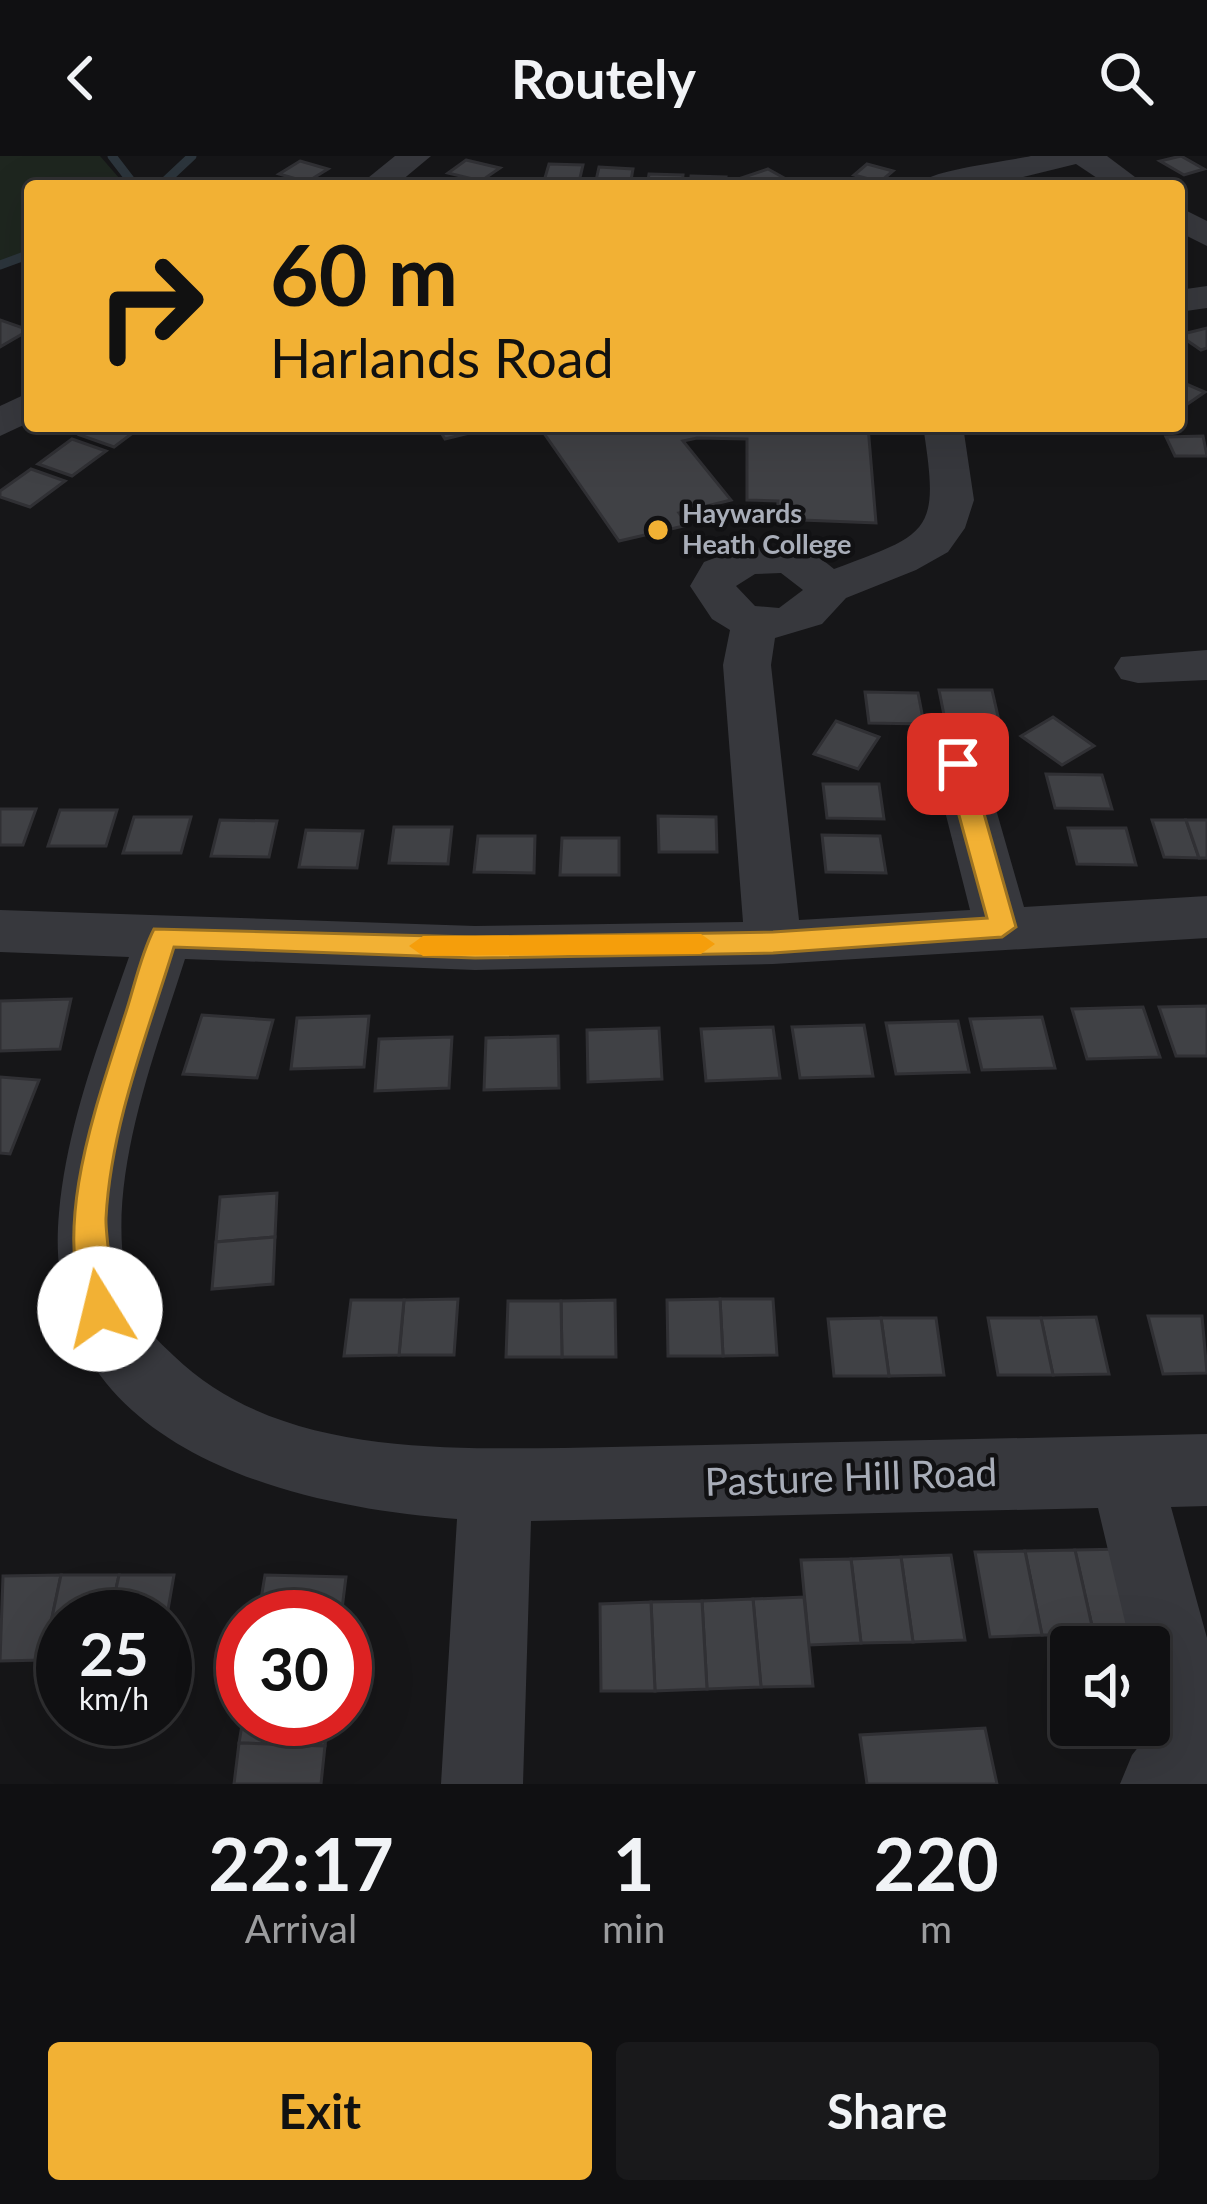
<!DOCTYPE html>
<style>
:root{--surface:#101012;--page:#19191b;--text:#f1f3f6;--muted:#9c9d9f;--line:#303032;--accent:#f2b134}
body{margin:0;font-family:Lato,sans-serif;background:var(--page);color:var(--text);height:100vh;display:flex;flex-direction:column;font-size:45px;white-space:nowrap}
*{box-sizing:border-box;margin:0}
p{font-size:39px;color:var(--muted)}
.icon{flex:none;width:66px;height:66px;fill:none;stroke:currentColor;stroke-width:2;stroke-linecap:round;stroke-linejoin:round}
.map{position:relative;height:1628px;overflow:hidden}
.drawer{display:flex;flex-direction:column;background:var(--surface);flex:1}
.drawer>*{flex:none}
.top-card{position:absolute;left:24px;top:24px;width:1161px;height:252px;border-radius:12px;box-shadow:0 12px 48px #0002,0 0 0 3px var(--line);background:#f2b134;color:#111;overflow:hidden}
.controls{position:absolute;left:1050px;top:1470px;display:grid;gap:24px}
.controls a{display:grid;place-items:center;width:120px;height:120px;border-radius:12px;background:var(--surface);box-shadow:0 12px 48px #0002,0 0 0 3px var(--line);font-size:60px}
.speed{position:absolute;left:36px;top:1434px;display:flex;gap:24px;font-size:60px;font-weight:700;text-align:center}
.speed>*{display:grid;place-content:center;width:156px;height:156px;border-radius:50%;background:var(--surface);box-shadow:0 12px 48px #0002,0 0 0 3px var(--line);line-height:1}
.speed small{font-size:30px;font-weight:400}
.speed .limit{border:18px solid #d22;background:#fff;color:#111}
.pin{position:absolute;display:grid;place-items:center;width:102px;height:102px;color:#fff;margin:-51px;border-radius:24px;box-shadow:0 6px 18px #0006}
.me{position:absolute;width:132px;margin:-66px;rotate:351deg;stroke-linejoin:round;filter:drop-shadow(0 0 9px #0008)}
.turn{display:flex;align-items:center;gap:42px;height:252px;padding:0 48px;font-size:54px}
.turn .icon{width:156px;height:156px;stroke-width:2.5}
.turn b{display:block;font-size:84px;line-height:102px}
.eta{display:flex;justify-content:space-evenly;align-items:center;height:204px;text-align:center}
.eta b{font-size:72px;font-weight:700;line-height:84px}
.primary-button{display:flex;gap:24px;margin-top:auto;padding:24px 48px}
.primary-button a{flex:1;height:138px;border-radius:12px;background:var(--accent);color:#111;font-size:48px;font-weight:700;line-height:138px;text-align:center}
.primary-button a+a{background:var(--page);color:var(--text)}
header{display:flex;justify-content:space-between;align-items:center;height:156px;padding:0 48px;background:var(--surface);font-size:54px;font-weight:700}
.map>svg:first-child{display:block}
.green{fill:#1e261f}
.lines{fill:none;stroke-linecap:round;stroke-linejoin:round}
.stream{stroke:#2c353c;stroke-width:9}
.building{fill:#404145;stroke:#303034;stroke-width:3}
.minor{fill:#37383d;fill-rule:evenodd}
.route{fill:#f2b134;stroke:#9d7322;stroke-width:3}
.slow{fill:#f59e0b}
.poi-dot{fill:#f2b134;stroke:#111113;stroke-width:4.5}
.labels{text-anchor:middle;stroke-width:9;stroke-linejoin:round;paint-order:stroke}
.far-poi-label{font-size:27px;font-weight:bold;fill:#a8adb8;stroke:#111113;text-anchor:start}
.near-street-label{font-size:39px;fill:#a8adb8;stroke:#111113}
</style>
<header><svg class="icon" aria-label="back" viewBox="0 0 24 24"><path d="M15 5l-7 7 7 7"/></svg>Routely<svg class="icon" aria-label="search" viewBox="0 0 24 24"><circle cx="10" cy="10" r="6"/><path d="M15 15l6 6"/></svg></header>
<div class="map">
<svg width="1207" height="1628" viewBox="0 0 1207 1628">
<rect width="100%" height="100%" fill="#161618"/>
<polygon class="green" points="0,0 100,0 126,30 30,30 30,95 0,107"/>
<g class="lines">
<g class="stream">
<polyline points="112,0 135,30"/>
<polyline points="160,30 192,0"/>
<polyline points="0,109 30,98"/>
</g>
</g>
<g class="building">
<polygon points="1181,0 1204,13 1184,19 1160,5"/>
<polygon points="466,4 500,12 481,25 448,17"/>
<polygon points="300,5 328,13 307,26 279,18"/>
<polygon points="549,8 583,9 579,26 544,25"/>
<polygon points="867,8 893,15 880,26 854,19"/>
<polygon points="599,11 633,13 630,30 595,29"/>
<polygon points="768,13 793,27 755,30 741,22"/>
<polygon points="649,18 683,19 682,30 647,30"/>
<polygon points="691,20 726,21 725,30 690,30"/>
<polygon points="0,164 29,174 0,191"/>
<polygon points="1207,172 1207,192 1201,194 1179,179"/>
<polygon points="1179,225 1205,236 1186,249 1179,246"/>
<polygon points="93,270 142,270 114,291 80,279"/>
<polygon points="437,270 498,270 445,283"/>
<polygon points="554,270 868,270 876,367 777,363 778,345 747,344 747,283 697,282 683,285 731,344 679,357 688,369 619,385 541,273"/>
<polygon points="1203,280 1207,300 1175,300 1166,281"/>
<polygon points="72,283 106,295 72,320 38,308"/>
<polygon points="31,313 65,325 30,351 0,341 0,335"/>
<polygon points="939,534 992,534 999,565 945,564"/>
<polygon points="865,536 918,537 924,568 869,567"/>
<polygon points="1053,561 1094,590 1062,609 1021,580"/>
<polygon points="836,565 879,581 858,613 814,598"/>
<polygon points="1046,618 1102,619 1112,653 1055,652"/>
<polygon points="823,628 879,628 884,663 827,662"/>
<polygon points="0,653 36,653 23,689 0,689"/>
<polygon points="60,654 117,654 106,690 48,690"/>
<polygon points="658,660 716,661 717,696 659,696"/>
<polygon points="134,661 191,661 181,697 123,697"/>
<polygon points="220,664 277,665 269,701 211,700"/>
<polygon points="1152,664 1186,664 1199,702 1164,701"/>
<polygon points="1186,664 1207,664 1207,702 1199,702"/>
<polygon points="394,671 452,671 448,708 389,707"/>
<polygon points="1068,672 1126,672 1136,709 1077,708"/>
<polygon points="306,674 363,675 357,712 299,711"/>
<polygon points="822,679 880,680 886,717 826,716"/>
<polygon points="478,680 535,680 534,717 474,716"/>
<polygon points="562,682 619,682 619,719 560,719"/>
<polygon points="71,843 60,893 0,895 0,845"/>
<polygon points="1207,850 1207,900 1176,900 1159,851"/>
<polygon points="1143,851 1160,901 1087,903 1072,853"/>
<polygon points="202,859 273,864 257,922 183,918"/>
<polygon points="369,860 364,911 291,913 297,862"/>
<polygon points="1042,861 1055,912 982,914 970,863"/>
<polygon points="958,865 969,916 896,918 886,867"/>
<polygon points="864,869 873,920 800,922 792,871"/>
<polygon points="773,871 780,922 706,925 701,873"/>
<polygon points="659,872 662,923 588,926 587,874"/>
<polygon points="558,880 559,932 484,934 486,882"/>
<polygon points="452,881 449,932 375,935 379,883"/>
<polygon points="0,921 39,924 10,998 0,997"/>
<polygon points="277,1037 275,1081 216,1086 220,1041"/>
<polygon points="275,1081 273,1128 212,1133 216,1086"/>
<polygon points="458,1143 454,1199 399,1199 404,1144"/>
<polygon points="720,1143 773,1143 777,1199 723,1200"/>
<polygon points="720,1143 723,1200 668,1200 667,1144"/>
<polygon points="351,1144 404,1144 399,1199 344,1200"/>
<polygon points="615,1144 616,1201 562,1201 561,1145"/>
<polygon points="508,1145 561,1145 562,1201 506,1201"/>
<polygon points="1148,1160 1202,1160 1207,1217 1163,1218"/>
<polygon points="1096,1161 1109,1218 1053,1219 1041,1162"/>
<polygon points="881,1162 936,1162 944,1219 889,1220"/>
<polygon points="881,1162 889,1220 834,1220 828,1163"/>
<polygon points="988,1162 1041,1162 1053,1219 998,1219"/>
<polygon points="1125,1393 1145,1478 1094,1479 1075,1394"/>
<polygon points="1075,1394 1094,1479 1042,1479 1025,1395"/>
<polygon points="1025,1395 1042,1479 990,1481 975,1396"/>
<polygon points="951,1399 965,1484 913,1486 901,1401"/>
<polygon points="901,1401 913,1486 861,1487 851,1403"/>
<polygon points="851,1403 861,1487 809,1489 801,1404"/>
<polygon points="61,1419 43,1504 0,1505 3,1420"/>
<polygon points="61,1419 119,1419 110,1461 63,1461 63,1503 43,1504"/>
<polygon points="119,1419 174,1419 165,1471 165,1461 110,1461"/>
<polygon points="265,1419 346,1421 341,1461 258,1461"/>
<polygon points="804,1441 813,1530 761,1531 753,1443"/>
<polygon points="753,1443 761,1531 707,1533 702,1445"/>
<polygon points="702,1445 707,1533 655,1535 651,1446"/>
<polygon points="651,1446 655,1535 601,1535 600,1448"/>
<polygon points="243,1563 328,1563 325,1590 239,1587"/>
<polygon points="985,1572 997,1628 867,1628 860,1579"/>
<polygon points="239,1587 325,1590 321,1628 234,1628"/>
</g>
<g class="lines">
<g class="minor">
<polygon points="395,0 431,0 395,30 358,30"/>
<path d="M1031,0H1107L1147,30H1109L1076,8L987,30H927L924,25C934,14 1009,5 1031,0Z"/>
<polygon points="1179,51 1207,65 1207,90 1179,76"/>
<polygon points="1207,130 1207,152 1179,156 1179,134"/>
<polygon points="30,236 30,266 0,280 0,250"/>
<path d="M923,270H963L974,344L965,372L948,396L916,414L846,442L822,468L775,482L771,509L799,764L970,754L933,608L940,596L958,591L976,596L983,608L1024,751L1207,740V782L773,808L475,814L185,803C153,904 96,1046 134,1150C141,1169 159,1186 174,1200C274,1297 433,1293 564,1292L1207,1278V1350L1171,1351L1207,1482V1628H1120L1132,1599L1147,1580L1149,1491H1131L1098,1352L531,1365L523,1628H441L457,1363C277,1350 38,1285 59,1057C67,968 100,884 129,801L0,796V754L475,770L743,766L723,509L730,474L712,463L690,430L704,406C747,390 797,379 834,413C931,377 940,377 923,270ZM781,417L803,434L779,452L755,450L736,430L755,418Z"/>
<polygon points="1207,494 1207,524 1138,527 1121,523 1114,512 1121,501"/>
</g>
</g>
<path class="route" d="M958,599L970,608L1016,771L1002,781L773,797L475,802L174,791C147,879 111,969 106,1062C105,1087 119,1148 112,1163L100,1168L89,1163C49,1075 97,948 124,862C134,833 140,800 154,773L475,781L773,776L987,762L945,608Z"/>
<polygon class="slow" points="701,778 715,788 701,798 423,800 409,790 423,780"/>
<circle class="poi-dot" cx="658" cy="374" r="12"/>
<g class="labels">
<g class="far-poi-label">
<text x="682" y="367">Haywards<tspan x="682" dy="31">Heath College</tspan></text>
</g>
<g class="near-street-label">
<text transform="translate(851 1321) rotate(-2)" y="14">Pasture Hill Road</text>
</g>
</g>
</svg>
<div class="controls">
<a><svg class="icon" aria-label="sound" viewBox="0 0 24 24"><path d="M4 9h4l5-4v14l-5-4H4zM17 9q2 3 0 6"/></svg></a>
</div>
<div class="speed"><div>25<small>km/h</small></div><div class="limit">30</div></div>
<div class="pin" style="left:958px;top:608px;background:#d93025"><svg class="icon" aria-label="arrive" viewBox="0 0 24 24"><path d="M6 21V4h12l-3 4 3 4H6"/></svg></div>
<svg class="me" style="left:100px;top:1153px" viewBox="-20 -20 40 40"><circle r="19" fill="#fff"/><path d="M0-13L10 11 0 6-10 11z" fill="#f2b134"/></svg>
<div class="top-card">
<div class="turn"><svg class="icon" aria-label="right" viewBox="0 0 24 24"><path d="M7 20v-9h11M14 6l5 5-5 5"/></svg><div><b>60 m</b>Harlands Road</div></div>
</div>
</div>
<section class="drawer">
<div class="eta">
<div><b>22:17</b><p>Arrival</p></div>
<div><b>1</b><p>min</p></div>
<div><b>220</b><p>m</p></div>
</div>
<div class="primary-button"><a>Exit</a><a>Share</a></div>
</section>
